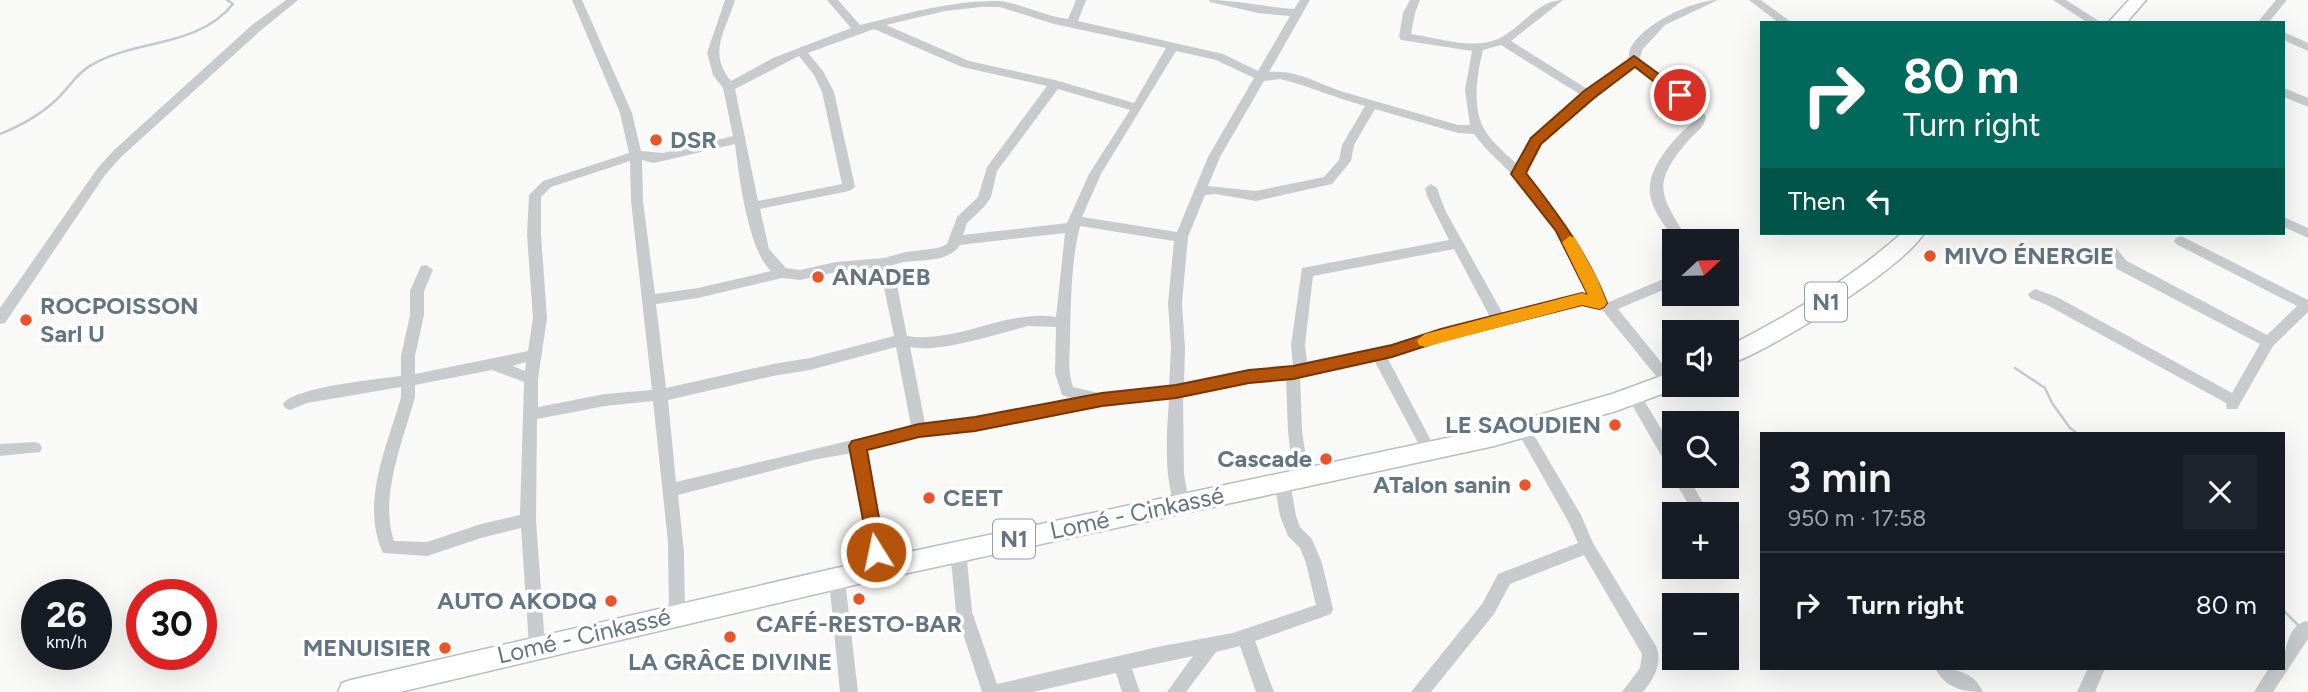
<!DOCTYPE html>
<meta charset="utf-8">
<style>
:root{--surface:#171b24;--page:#20242c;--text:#f1f3f6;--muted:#9ea1a6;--line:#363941}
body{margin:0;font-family:Figtree,sans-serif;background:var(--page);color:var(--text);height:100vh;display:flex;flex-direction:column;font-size:26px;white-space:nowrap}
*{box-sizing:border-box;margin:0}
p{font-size:23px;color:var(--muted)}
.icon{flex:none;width:38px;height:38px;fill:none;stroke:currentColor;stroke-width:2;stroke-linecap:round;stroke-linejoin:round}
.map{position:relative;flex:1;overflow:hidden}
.panel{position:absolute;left:1760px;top:432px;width:525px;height:238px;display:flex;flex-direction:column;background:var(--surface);border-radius:0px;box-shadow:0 7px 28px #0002}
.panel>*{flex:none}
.banner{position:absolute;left:1760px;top:21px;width:525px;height:214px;border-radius:0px;box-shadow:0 7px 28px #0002;background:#00695c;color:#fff;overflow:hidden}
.needle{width:46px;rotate:68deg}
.buttons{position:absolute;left:1662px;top:229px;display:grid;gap:14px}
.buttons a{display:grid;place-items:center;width:77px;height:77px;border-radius:0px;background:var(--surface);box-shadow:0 7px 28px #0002;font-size:35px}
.speed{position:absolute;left:21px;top:579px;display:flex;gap:14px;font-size:35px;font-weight:700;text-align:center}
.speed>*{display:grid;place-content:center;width:91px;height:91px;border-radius:50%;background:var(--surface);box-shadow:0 7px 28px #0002;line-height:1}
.speed small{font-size:18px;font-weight:400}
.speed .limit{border:10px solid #d22;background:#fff;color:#111}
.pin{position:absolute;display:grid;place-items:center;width:60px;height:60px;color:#fff;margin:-30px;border:4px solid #fff;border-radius:50%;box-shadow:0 2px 7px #0007}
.me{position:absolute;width:77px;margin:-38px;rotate:350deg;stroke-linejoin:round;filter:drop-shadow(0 0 5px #0008)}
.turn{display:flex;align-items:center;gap:24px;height:147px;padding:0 28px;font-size:32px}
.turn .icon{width:91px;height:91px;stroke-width:2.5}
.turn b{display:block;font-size:49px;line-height:60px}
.then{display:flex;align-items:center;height:66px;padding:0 28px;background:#0003;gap:14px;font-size:26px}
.round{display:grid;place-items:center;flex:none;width:74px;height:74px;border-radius:0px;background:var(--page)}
.summary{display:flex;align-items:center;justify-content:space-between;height:119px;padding:0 28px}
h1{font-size:42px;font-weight:600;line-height:52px}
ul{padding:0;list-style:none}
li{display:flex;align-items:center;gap:21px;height:105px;padding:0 28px;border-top:2px solid var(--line)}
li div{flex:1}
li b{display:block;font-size:26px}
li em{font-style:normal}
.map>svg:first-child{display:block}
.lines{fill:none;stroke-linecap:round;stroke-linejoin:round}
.stream{stroke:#c0cbcf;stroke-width:2.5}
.highway-casing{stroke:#b9bdc0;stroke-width:3}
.minor{fill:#c7cbce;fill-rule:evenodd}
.highway{fill:#fff;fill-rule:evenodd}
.route{fill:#b45309;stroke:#753606;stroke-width:2}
.slow{fill:#f59e0b}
.poi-dot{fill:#e95428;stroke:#fff;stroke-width:2.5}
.labels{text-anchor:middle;stroke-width:7;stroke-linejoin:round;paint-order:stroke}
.shield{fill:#fff;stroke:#929ea8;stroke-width:2}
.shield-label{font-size:23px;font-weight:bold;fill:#637583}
.poi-label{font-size:24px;font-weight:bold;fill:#637583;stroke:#fff;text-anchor:start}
.street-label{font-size:24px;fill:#637583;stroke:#fff}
</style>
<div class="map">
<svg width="2308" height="692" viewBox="0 0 2308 692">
<rect width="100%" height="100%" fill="#f9f9f7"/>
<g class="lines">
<g class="stream">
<path d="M0,134C20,126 40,115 56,100C69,88 78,71 95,63C140,39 198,47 233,4L227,0"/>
<polyline points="2015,368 2045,388 2052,403 2070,428 2078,434"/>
<polyline points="2284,611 2299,626"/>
</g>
<g class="highway-casing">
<g id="highway">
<polygon points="2129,0 2146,0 2126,23 2108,23"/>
<path d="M1902,233H1924C1904,268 1768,352 1727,365V347C1790,315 1849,280 1902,233Z"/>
<polygon points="1675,371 1675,385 1683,386 1616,411 1494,446 871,581 400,692 338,692 342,683 351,680 871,560 1494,428 1612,394"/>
</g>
</g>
<g class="minor">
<polygon points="286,0 298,0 260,31 121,157 105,175 5,323 0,324 0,308 97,169 113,151 252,25"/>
<path d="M572,0H582L632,113L641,151L663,153L733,136L723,88L713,75L707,53L725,0H735C726,31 707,52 731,81L773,58L851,28L827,0H838L860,25C905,14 953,0 1000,1C1023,4 1044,16 1068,19L1076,0H1086L1078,21L1223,54L1258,71L1290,16L1258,13L1210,2L1209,0C1237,0 1265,7 1294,9L1300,0H1310L1269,72C1297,69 1321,85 1347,93C1384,104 1421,114 1458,125H1470L1465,90L1472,51L1401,40L1399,37L1403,13L1410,0H1420L1415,13L1411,34C1438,38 1473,50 1498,39C1522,28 1537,0 1563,0L1511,41L1589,90C1601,81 1620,72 1628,59C1630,55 1628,53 1630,49C1642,24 1693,0 1718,0L1665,25L1642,50L1640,59L1692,98L1706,116C1705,127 1695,133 1688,141C1648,187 1663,197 1689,242H1676C1667,228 1655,215 1651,199C1643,171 1674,138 1694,121V116L1675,96L1635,66L1540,144L1525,173C1557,212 1585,253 1604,300L1609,302L1675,274V285L1618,309L1674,378L1675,385L1669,388L1664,386L1604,312L1596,307L1582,304L1507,323L1501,327L1497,326L1387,357L1436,450L1434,454L1429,456L1424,454L1374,360L1300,375L1302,431L1309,477L1306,482L1301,483L1296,482L1293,477L1288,431L1286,377L1183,396L1184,474L1189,503L1186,508L1181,510L1176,508C1163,479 1167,430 1169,399L1099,405L975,430L919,436L866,450L887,570L885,575L879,577L873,575L871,570L852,453L813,460L678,495L684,552L685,615L683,620L677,623L671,620L669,615L668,542L653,401L605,406L537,419L536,520L545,646L543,651L537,654L531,651L529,646L521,528L481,538L427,556L383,553C360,503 387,447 401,397V387L307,403L290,410L285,408L283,404C294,387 378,379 401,376V356L410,315V291L421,266L426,265L433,270L424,291V315L415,356V374L528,351L533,318L527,235L529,195L543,181L629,153L620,113ZM981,7H1000L1054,24L1166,48L1134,103L1055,80L969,61L886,25L945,11ZM874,29L962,67L1047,86L987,167L978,197L957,217L947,244L938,248L906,252L884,258L836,262L800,270L786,268L769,249L760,209L849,191L855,187L834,92L823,71L808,53ZM1501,45L1581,95L1531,138L1517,164C1506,154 1494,144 1486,132C1471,110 1477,74 1483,50ZM1176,51L1216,60L1254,78L1208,157L1177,232L1082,217L1101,174ZM799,56L814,75L822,92L842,184L758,201L735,89ZM1280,79C1309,86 1336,98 1365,106L1342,145L1339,160L1324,177L1256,191L1208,186L1220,157L1264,81ZM1058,89L1130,110L1089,174L1067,223L963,235L967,223L984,207L991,197L997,171ZM1375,109L1458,133L1474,134C1487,152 1504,165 1518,181C1547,215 1572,254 1589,295L1582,294L1503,314L1445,210L1437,188L1431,184L1425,188L1427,196L1449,240L1302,268L1291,345L1293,365L1184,385L1185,348L1182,303L1188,237L1205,195L1216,194L1256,201L1332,184L1351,161L1354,145ZM735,144C739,176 748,250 771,271L698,288L655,294L643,201L642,160L654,163ZM630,161L631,201L652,390L605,394L538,407V379L547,318L541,235V197L551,187ZM1080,226L1174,241L1168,303L1171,348L1169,387L1103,394L1073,387C1067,370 1070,355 1070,338C1071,301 1071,262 1080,226ZM1065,233L1056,317C1006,309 957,344 907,336L893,265C914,257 946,266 960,245ZM1454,249L1490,317L1378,348L1307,362L1305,345L1313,276ZM880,268L894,336L810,358L773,364L666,388L656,304L698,298L782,278L800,280L836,272ZM1028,326L1056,327L1055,373L1062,395L1075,399L975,418L925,423L910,347C941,353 996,334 1028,326ZM896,347L911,426L676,482L668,400L773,376L810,370ZM526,362L525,371L512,366ZM492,370L524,382L520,515L481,524L427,542L394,541C379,497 403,441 415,397V385Z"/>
<polygon points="1749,0 1761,0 1792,23 1779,23"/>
<polygon points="2053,0 2066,0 2102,23 2088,23"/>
<polygon points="2276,0 2287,0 2268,23 2257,23"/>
<polygon points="2284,32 2308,43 2308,51 2284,40"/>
<polygon points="2284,88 2308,98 2308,107 2284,97"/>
<polygon points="2284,217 2308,228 2308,238 2284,227"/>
<polygon points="2181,236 2308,300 2308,312 2273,346 2237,409 2227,409 2226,403 2047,305 2030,298 2028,294 2035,289 2057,297 2232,393 2260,344 2117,269 2103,250 2105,247 2115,247 2127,261 2267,335 2297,306 2176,244 2174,241 2176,238"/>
<polygon points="1634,390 1639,392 1675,452 1675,476 1688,476 1709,514 1694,514 1672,476 1674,472 1670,471 1627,396 1629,392"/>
<path d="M1523,423L1528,425L1581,515L1593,543L1656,646C1663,663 1654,679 1643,692H1622L1640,668L1642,654L1584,555L1510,584L1494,614L1431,692H1411L1482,604L1498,574L1578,543L1569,523L1516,429L1518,425Z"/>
<polygon points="35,442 40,444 42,448 40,452 0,456 0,444"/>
<polygon points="1282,476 1287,477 1290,482 1296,516 1300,527 1312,539 1322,563 1333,609 1331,614 1255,641 1274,692 1256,692 1240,646 1216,652 1186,692 1167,692 1193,656 1132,669 1140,692 1122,692 1116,673 1033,692 982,692 956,612 950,550 952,545 958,543 964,545 966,550 972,612 997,684 1162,646 1233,633 1316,605 1306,563 1300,548 1288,536 1280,516 1274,482 1277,477"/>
<polygon points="837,573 843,575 845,580 858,692 840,692 829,580 831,575"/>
<path d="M2305,621L2308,622V639L2273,692H2254L2269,668H2284C2284,652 2287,628 2305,621Z"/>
<path d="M1935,668C1954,668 1974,672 1983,692C1963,692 1945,688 1935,668Z"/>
<polygon points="2088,668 2105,668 2095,692 2077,692"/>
</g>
<use href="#highway" class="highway"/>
</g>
<path class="route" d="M1634,56L1684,92V98H1675L1635,67L1594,98L1541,144L1526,173C1558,214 1588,254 1607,303L1604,307L1599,309L1582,305L1441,341L1392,357L1293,379L1249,383L1176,398L1102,406L975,431L919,437L867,450L885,552L882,557L876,560L870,557L849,446L852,441L919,424L975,417L1102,393L1176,385L1249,370L1293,366L1392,345L1441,329L1582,293L1588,295L1556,231L1511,174L1531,138L1584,91Z"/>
<polygon class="slow" points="1570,236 1575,238 1597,278 1607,303 1604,307 1599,309 1582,305 1425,347 1419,345 1417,340 1425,334 1582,293 1588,295 1562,242"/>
<g class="poi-dot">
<circle cx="656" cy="140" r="7"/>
<circle cx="1930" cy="256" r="7"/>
<circle cx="818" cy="277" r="7"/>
<circle cx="26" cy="320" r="7"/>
<circle cx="1615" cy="425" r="7"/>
<circle cx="1326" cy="459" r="7"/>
<circle cx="1525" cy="485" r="7"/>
<circle cx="929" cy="498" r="7"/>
<circle cx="859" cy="599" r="7"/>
<circle cx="611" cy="601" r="7"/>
<circle cx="730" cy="637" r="7"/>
<circle cx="445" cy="648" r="7"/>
</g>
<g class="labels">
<g class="shield">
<rect x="1805" y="282.5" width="42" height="39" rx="5"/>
<rect x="993" y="519.5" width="42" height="39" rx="5"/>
</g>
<g class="shield-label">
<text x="1826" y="310">N1</text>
<text x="1014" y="547">N1</text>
</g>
<g class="poi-label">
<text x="670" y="148">DSR</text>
<text x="1944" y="264">MIVO ÉNERGIE</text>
<text x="832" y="285">ANADEB</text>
<text x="40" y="314">ROCPOISSON<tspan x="40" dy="28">Sarl U</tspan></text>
<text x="1601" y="433" text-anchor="end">LE SAOUDIEN</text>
<text x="1312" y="467" text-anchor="end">Cascade</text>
<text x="1511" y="493" text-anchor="end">ATalon sanin</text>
<text x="943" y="506">CEET</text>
<text x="597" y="609" text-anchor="end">AUTO AKODQ</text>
<text x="859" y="632" text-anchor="middle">CAFÉ-RESTO-BAR</text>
<text x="431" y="656" text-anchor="end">MENUISIER</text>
<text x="730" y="670" text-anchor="middle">LA GRÂCE DIVINE</text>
</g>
<g class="street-label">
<text transform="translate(1137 513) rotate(-12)" y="8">Lomé - Cinkassé</text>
<text transform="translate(584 636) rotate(-13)" y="8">Lomé - Cinkassé</text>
</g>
</g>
</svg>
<div class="buttons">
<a><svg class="needle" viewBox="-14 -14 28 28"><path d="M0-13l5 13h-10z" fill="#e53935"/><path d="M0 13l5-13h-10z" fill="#9ea1a6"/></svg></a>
<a><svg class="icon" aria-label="sound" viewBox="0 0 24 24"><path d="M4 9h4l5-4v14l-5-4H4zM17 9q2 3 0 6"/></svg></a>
<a><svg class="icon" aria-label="search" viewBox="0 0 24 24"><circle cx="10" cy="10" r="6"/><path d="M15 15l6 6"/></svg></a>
<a>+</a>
<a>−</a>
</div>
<div class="speed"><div>26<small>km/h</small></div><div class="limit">30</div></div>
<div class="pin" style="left:1680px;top:95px;background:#d93025"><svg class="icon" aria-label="arrive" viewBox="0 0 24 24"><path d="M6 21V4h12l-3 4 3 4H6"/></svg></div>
<svg class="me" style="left:876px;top:552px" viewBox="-20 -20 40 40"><circle r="17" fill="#b45309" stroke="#fff" stroke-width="3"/><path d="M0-11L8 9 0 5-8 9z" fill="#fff"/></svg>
<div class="banner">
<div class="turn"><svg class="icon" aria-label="right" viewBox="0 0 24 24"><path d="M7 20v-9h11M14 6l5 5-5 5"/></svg><div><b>80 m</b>Turn right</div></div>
<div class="then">Then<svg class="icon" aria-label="left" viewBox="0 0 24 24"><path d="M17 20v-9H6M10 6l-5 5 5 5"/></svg></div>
</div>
<section class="panel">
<div class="summary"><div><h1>3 min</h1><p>950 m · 17:58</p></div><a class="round"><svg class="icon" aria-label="close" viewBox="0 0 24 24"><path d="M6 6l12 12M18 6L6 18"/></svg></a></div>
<ul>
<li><svg class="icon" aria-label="right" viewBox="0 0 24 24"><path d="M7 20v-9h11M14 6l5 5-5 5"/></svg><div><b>Turn right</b></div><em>80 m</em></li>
</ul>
</section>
</div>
